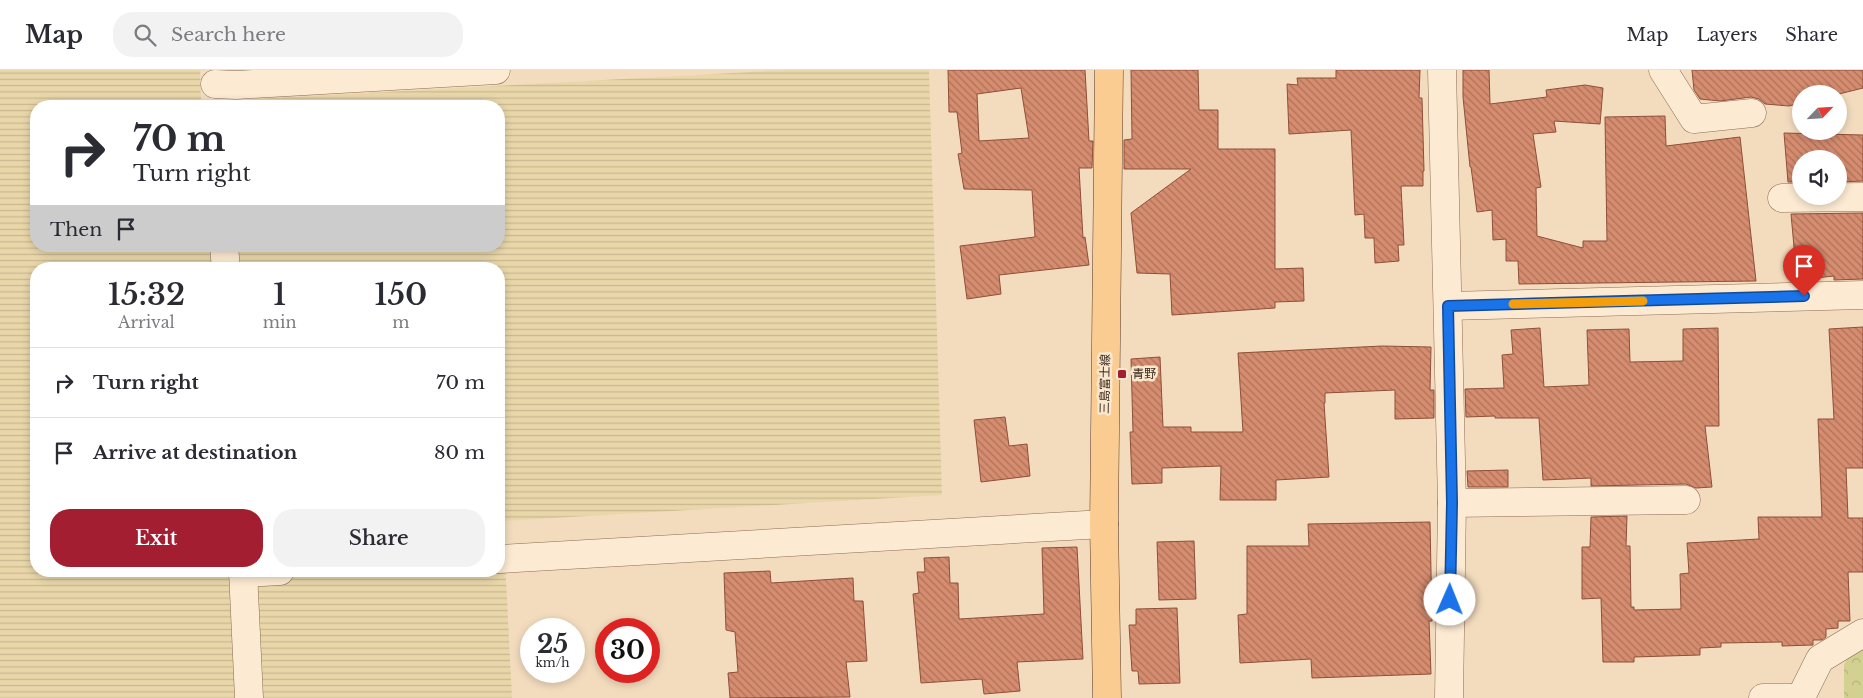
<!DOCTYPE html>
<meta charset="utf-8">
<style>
:root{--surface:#fff;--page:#f2f2f3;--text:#2b2b33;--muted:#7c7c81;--line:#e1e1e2;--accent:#a21e30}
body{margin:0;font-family:"Libre Baskerville","Noto Sans JP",serif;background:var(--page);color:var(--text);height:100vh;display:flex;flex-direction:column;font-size:19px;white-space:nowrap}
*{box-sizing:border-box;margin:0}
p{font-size:16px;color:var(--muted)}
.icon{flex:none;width:28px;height:28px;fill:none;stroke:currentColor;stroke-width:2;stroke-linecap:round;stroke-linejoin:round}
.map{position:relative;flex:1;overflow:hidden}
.details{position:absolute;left:30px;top:192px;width:475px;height:315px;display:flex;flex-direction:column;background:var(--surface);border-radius:20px;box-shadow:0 2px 8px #0003}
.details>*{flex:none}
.banner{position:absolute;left:30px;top:30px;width:475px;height:152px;border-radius:20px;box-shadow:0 2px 8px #0003;background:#fff;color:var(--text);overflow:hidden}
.needle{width:32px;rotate:65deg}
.tools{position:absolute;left:1792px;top:15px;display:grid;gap:10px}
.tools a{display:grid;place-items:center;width:55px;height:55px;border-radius:50%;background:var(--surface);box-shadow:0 2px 8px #0003;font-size:25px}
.speed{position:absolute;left:520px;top:548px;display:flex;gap:10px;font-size:25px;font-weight:700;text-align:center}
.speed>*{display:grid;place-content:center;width:65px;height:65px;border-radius:50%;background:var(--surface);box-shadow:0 2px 8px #0003;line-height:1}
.speed small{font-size:12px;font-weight:400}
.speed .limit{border:8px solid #d22;background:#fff;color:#111}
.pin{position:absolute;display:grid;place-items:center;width:42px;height:42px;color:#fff;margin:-51px -21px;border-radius:50% 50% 50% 0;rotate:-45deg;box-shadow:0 0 5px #0007}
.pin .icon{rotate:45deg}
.me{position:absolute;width:55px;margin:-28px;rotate:1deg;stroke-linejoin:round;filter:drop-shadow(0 0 4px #0008)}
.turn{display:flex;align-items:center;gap:18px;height:105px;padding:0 20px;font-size:22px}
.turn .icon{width:65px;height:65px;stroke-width:2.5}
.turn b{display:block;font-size:35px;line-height:42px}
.then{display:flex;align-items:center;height:48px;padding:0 20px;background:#0003;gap:10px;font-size:19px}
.eta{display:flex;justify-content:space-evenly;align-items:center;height:85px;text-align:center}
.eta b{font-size:30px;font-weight:600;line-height:35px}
.button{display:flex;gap:10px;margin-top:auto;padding:10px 20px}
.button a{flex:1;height:58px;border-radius:20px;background:var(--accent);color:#fff;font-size:20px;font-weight:600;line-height:58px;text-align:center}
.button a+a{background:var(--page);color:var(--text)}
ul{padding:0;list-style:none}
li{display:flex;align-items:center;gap:15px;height:70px;padding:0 20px;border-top:1px solid var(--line)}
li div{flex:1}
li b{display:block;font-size:19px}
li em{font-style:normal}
header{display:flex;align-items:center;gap:30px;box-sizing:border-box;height:70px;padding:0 25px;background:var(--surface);border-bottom:1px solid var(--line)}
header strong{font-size:24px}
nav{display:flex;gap:28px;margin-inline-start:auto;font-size:18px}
.search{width:350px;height:45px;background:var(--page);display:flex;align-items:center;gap:12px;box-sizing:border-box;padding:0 18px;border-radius:20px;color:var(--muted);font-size:19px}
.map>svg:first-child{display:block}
.farmland{fill:url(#farmland-rules);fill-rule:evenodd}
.forest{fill:url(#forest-crowns)}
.building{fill:url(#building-back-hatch);stroke:#8f4f38;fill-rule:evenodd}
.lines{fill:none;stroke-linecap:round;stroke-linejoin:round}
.minor-casing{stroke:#8d6b54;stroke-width:29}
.primary-casing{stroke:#5a3a2a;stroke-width:29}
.minor{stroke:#fcead2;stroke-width:28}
.primary{stroke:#facc91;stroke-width:28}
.route-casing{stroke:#114b97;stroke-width:12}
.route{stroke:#1a73e8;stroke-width:9}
.slow{stroke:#f59e0b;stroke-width:9}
.poi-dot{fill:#a21e30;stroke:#f9e7ce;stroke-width:2}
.labels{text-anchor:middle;stroke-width:5;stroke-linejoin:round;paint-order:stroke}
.poi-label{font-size:12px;fill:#3a261b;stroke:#f9e7ce;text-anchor:start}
.street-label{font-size:12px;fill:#3a261b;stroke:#f9e7ce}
</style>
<header>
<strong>Map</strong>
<div class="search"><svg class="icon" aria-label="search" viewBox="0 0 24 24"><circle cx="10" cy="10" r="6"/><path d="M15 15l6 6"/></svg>Search here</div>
<nav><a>Map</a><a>Layers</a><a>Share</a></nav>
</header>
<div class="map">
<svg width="1863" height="628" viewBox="0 0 1863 628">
<defs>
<pattern id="farmland-rules" width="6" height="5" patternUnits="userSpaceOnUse" patternTransform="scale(1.25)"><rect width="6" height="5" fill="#e9d7aa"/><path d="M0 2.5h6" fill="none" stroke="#c9b892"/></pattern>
<pattern id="forest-crowns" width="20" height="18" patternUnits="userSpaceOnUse" patternTransform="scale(1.25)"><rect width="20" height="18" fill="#d2d191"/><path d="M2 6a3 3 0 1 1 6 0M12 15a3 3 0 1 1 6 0" fill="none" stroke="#b5b37c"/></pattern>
<pattern id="building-back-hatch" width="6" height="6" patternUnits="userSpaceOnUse" patternTransform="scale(1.25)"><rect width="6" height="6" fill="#d58c6f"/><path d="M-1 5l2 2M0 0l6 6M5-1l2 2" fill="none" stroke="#ae725a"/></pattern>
</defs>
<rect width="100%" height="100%" fill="#f3dcbe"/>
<path class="farmland" d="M0,0H200L201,32L787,0H929L942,425L503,451L512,628H0ZM36,36H499V176H36ZM36,199H499V501H36Z"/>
<polygon class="forest" points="1863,556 1863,628 1844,628 1844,595"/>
<g class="building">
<path d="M948,0H1085L1089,71H1093L1092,98H1079L1083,168L1085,167L1089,195L999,205L1001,224L967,229L960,176L1035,167L1032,120L964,119L958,84L962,83L957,42H949ZM1021,18L1029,68L979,71L977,24Z"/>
<polygon points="1131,0 1198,0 1199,40 1218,40 1218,79 1275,79 1275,199 1303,198 1304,231 1275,232 1275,238 1172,245 1170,204 1137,203 1131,143 1191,99 1124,99 1124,70 1132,69"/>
<polygon points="1336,0 1420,0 1419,28 1422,28 1424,101 1423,101 1423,116 1401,116 1404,175 1398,175 1399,191 1375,193 1374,168 1365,168 1364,144 1355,145 1351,60 1289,64 1287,14 1298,15 1297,8 1336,8"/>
<polygon points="1463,0 1489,0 1490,34 1547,27 1546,20 1585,15 1603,18 1600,54 1554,51 1556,62 1533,64 1541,117 1536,118 1537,166 1583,178 1583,171 1607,171 1605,47 1665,46 1666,76 1740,67 1756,211 1519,214 1518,191 1506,191 1506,169 1493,170 1492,140 1477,142 1471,97 1470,97 1463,27"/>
<polygon points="1692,0 1863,0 1863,18 1839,24 1801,24 1801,33 1789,36 1765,34 1759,29 1751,27 1720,31 1700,29 1694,20"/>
<polygon points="1784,63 1863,65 1863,111 1839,112 1839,89 1801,89 1801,112 1788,112"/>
<polygon points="1863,143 1863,209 1834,210 1834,206 1797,210 1791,144"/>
<polygon points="1863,257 1863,398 1846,398 1848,448 1863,448 1863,502 1848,502 1850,551 1838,551 1838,558 1826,559 1826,567 1822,570 1813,570 1813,575 1782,576 1782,572 1721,573 1721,577 1700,578 1700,585 1634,587 1634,592 1603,592 1601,528 1582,529 1582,477 1590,477 1591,447 1627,446 1626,476 1630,476 1631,537 1634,537 1634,540 1681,539 1680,504 1689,503 1687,473 1759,469 1758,447 1822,447 1818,349 1834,349 1829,259"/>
<polygon points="1540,258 1544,317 1589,315 1587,260 1629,259 1630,292 1683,291 1683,259 1718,258 1719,356 1705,356 1712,417 1696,418 1686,414 1591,416 1591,408 1543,410 1539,348 1495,348 1495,346 1466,347 1465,319 1504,318 1502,285 1513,284 1511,260"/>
<polygon points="1382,276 1431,277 1430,320 1434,320 1434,348 1395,349 1395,320 1325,323 1325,333 1324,333 1329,407 1276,410 1276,430 1220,430 1221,396 1162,398 1162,413 1132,414 1130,362 1133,362 1131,289 1160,287 1163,357 1191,357 1191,362 1243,362 1238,283"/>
<polygon points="1005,347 1009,376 1027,374 1030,406 981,412 974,350"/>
<polygon points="1508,400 1508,417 1468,417 1467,401"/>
<polygon points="1430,452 1432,551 1429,551 1431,604 1312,608 1311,589 1240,593 1238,545 1247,544 1247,476 1309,476 1308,454"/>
<polygon points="1194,471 1196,529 1159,530 1157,472"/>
<polygon points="1077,477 1083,589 1017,592 1020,621 984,624 982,609 921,613 913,524 919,523 917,502 925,502 924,488 949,487 950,513 958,513 959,549 1044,544 1042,478"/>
<polygon points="770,501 771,513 853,508 854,531 863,531 867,591 846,592 850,627 730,628 728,603 738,602 735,562 726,560 724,503"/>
<polygon points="1177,538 1180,613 1139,614 1138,601 1132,601 1129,555 1136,555 1136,539"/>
</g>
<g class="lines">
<g class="minor-casing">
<g id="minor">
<polyline points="1442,0 1452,433 1449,628"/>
<polyline points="1663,0 1694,49 1752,43"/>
<polyline points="215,14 236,15 496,0"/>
<polyline points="1782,128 1863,127"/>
<polyline points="224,176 226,199"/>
<polyline points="1448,236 1863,225"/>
<polyline points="1452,433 1686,430"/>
<polyline points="499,489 1104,454"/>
<polyline points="243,501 249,628"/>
<polyline points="243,503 280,501"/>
<polyline points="1801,627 1820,589 1863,563"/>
<polyline points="1763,628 1801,628"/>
</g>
</g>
<g class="primary-casing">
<polyline id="primary" points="1107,628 1104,454 1109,0"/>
</g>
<use href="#minor" class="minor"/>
<use href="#primary" class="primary"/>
</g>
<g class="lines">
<g class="route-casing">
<polyline id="route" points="1450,530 1452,433 1448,236 1804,226"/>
</g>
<use href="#route" class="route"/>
<polyline class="slow" points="1513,234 1643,231"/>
</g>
<rect class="poi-dot" x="1117" y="299" width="10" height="10" rx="2.5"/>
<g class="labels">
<g class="poi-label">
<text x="1132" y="308">青野</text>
</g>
<g class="street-label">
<text transform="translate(1105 314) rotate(-89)" y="4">三島富士線</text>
</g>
</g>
</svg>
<div class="tools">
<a><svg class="needle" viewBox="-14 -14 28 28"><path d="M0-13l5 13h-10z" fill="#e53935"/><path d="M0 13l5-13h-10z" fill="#7c7c81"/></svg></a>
<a><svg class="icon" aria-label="sound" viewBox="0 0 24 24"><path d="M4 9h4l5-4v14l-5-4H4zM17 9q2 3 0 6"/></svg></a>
</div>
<div class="speed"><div>25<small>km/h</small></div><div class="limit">30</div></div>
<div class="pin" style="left:1804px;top:226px;background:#d93025"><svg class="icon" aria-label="arrive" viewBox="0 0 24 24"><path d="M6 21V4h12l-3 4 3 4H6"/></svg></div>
<svg class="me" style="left:1450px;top:530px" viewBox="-20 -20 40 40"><circle r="19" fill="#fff"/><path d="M0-13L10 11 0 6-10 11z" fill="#1a73e8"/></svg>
<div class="banner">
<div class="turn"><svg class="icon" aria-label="right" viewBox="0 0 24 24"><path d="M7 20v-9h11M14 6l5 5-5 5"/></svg><div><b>70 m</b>Turn right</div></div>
<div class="then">Then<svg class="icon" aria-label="arrive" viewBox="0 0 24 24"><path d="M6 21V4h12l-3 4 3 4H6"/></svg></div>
</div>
<section class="details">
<div class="eta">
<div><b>15:32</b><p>Arrival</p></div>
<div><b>1</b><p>min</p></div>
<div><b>150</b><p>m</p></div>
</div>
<ul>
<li><svg class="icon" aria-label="right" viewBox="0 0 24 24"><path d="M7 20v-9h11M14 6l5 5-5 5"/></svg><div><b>Turn right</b></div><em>70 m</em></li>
<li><svg class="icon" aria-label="arrive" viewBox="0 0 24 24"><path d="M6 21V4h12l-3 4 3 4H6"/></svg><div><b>Arrive at destination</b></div><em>80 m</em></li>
</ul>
<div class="button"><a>Exit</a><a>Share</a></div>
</section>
</div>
